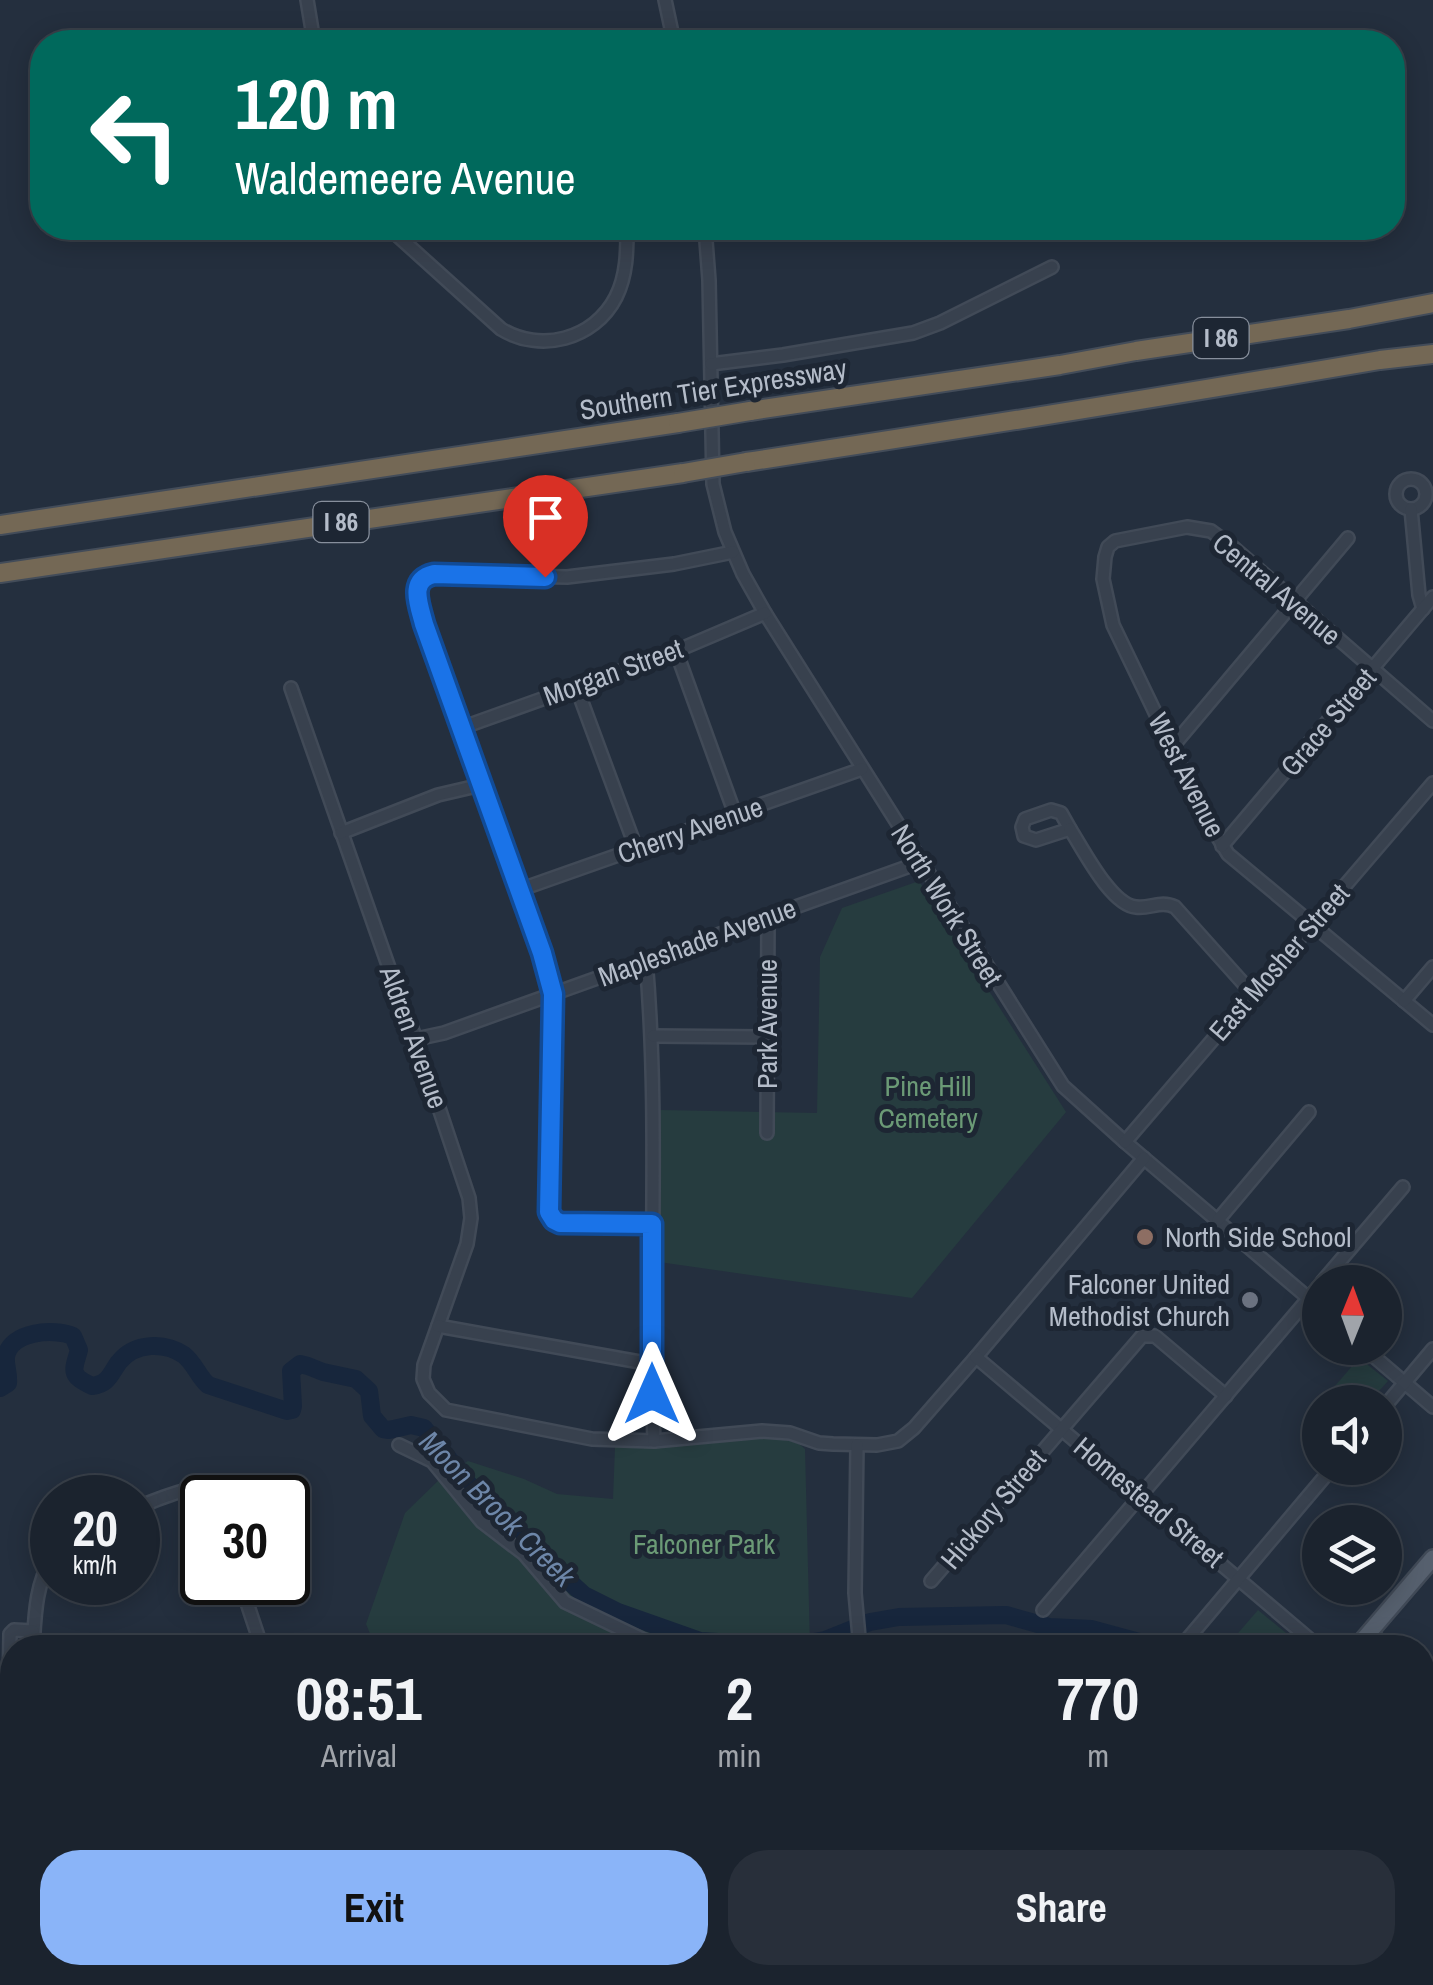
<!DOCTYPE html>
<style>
:root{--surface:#1b232e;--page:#282f3a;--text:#f1f3f6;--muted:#a0a4aa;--line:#39404a;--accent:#8ab4f8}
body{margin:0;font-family:"Archivo Narrow",sans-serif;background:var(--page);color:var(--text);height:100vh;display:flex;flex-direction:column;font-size:38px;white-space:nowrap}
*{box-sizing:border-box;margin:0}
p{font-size:32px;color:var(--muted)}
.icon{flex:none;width:55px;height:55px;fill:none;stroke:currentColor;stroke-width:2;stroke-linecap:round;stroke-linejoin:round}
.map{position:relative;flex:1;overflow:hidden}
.drawer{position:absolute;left:0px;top:1635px;width:1435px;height:350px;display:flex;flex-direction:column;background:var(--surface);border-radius:40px 40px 0 0;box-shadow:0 5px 25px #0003,0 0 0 2px var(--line)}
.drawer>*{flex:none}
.banner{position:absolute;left:30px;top:30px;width:1375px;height:210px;border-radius:40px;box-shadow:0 5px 25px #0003,0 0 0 2px var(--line);background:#00695c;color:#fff;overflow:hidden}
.needle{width:65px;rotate:1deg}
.tools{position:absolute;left:1302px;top:1265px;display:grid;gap:20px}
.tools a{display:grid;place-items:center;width:100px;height:100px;border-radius:50%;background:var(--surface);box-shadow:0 5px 25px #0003,0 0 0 2px var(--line);font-size:50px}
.speed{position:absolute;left:30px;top:1475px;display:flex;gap:20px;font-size:50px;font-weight:700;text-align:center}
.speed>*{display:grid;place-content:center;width:130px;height:130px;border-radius:50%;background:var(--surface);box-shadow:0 5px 25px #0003,0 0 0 2px var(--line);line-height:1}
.speed small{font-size:25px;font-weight:400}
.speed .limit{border:5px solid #111;border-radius:15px;background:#fff;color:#111}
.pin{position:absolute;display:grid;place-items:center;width:85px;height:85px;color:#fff;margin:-102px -42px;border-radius:50% 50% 50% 0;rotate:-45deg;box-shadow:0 0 10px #0007}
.pin .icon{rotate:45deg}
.me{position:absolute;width:110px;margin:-55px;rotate:0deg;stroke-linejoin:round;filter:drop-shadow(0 0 8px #0008)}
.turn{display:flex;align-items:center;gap:35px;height:210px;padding:0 40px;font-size:45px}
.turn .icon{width:130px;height:130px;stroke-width:2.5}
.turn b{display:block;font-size:70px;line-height:85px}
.eta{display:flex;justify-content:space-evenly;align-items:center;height:170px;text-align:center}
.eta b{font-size:60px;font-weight:800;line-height:70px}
.button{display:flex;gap:20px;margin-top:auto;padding:20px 40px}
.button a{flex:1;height:115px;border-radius:40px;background:var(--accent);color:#111;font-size:40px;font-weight:800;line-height:115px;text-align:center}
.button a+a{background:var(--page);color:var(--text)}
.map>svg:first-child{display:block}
.green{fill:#263c3f}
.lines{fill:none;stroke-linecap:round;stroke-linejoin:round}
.river{stroke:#17263c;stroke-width:18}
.minor-casing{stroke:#414a57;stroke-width:16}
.major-casing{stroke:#414a57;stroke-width:20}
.highway-casing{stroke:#434c59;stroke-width:22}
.minor{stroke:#38414e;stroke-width:11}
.major{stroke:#56606e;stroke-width:15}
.highway{stroke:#746855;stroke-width:18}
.highway-bridge-casing{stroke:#434c59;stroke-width:22;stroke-linecap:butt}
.highway-bridge{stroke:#746855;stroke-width:18}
.route-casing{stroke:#114b97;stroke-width:25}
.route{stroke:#1a73e8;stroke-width:18}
.education-dot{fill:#8d6e63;stroke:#1d2633;stroke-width:4}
.worship-dot{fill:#6b7280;stroke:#1d2633;stroke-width:4}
.labels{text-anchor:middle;stroke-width:10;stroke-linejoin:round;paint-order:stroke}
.shield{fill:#1d2633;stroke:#878f9c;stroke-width:2.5}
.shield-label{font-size:25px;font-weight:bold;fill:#b4bcc9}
.street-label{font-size:28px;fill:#b4bcc9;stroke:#1d2633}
.park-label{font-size:28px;fill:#6b9a76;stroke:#1d2633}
.poi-label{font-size:28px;fill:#b4bcc9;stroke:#1d2633;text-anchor:start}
.water-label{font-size:30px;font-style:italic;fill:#6d86a8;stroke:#1d2633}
</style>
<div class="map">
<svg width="1433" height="1985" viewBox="0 0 1433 1985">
<rect width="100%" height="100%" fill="#242f3e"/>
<g class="green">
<polygon points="919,881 1066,1112 912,1298 659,1262 660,1110 817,1113 820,957 842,908"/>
<polygon points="1359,1358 1388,1381 1369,1402 1341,1402 1329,1393"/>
<polygon points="768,1437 797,1442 805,1449 810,1647 387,1647 371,1636 366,1624 405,1513 441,1478 468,1461 524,1479 557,1494 613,1499 615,1447"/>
<polygon points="1258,1610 1303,1647 1226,1647"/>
<polygon points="1433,1953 1433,1985 1393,1985 1391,1983 1401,1973 1422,1972 1423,1958"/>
</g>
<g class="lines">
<g class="river">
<path d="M0,1388L8,1383C9,1374 5,1365 6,1357C10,1331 54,1328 73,1336L79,1350C73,1371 69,1375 92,1386C109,1384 110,1374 119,1362C135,1342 165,1342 184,1355C195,1364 198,1376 208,1385L287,1411L292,1410L293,1406L291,1371L300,1364L308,1366L323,1372L356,1379L369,1391L372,1416L383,1429L389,1430L411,1425L424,1428L483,1502L507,1524L535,1545L559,1572L584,1595L618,1612L700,1641L791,1646L825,1640L870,1622L899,1617L1006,1615L1049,1627L1091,1629L1161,1648"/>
<polyline points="1422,1833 1431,1860 1433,1879"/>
<polyline points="1422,1899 1433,1890"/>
<polyline points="1337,1985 1345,1972"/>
</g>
<g class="minor-casing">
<g id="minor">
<polyline points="307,0 314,42"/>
<polyline points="665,0 674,42"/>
<path d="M389,228L501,329C540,353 594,340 616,297C627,275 627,251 627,228"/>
<polyline points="705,228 709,280 713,484 725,532 743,574 765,613 1063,1086 1125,1142 1320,1308"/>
<polyline points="711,364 783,355 913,333 940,323 1052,267"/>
<circle cx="1411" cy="494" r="15"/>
<polyline points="1411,509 1419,595 1423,609"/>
<polyline points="676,651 735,814"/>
<polyline points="576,686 636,848"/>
<polyline points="291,688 394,982 416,1039 469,1198 471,1218 467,1244 424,1365 423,1379 429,1393 446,1410 592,1439 654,1441 762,1431 790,1433 819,1443 833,1444 877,1445 898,1441 914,1428 976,1357 1144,1158"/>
<polyline points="1433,721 1234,548 1211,531 1187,527 1115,541 1108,547 1105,557 1103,579 1113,625 1205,816 1228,854 1433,1025"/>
<polyline points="461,728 676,651 765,613"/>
<polyline points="1172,747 1348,538"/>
<polygon points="1051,810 1061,813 1070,829 1036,840 1024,836 1022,827 1025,819"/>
<path d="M1070,829C1083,849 1111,905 1136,907C1150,909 1161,900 1175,907L1252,993"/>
<polyline points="341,833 438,795 481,785"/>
<polyline points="1222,846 1433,597"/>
<polyline points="519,890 862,769"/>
<path d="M646,960C660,1120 648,1281 654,1441"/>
<polyline points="1404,1001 1433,967"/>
<polyline points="653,1036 767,1037"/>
<polyline points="416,1039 444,1033 921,862"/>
<polyline points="767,1133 768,915"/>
<polyline points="1125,1142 1433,783"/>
<polyline points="1218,1220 1309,1112"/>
<path d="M652,1224L560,1223L554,1220L549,1212L553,994L541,953L424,624C419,604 408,580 434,574L567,577L674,564L733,552"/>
<polyline points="1322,1282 1403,1187"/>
<polyline points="438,1326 651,1364"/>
<polyline points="1364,1348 1433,1407"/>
<polyline points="976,1357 1320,1648"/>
<polyline points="1385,1406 1433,1349"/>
<polyline points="399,1445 432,1461 482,1522 524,1554 565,1602 642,1639 667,1648"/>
<polyline points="857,1445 855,1593 860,1648"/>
<path d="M138,1507C166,1497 198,1478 226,1498"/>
<polyline points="931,1581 1142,1336 1155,1336 1226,1396"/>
<polyline points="240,1582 262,1648"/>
<polyline points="1043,1610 1320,1285"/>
<polyline points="1370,1632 1389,1648"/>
<path d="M33,1648C35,1617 35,1585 52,1558"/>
<polyline points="1180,1648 1332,1468"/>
<polyline points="1422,1676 1433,1685"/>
<polyline points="1422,1772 1433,1760"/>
<polyline points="12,1926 6,1908 5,1894 10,1634 14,1630 33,1631"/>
<polyline points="748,1972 748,1985"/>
<polyline points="845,1972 845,1985"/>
<polyline points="1012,1972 1027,1985"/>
<polyline points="1320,1972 1334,1985"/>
<polyline points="15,1983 92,1980 102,1977 106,1972"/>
<polyline points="296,1985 297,1972"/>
<polyline points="632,1985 632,1972"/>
<polyline points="786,1985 795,1972"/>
<polyline points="1239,1985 1250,1972"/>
</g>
</g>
<g class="major-casing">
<g id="major">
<polyline points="1356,1648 1433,1558"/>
<polyline points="1069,1985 1080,1972"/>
</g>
</g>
<g class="highway-casing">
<g id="highway">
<polyline points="750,411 1060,365 1136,351 1349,319 1433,303"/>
<path d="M746,462C957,430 1169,396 1380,360L1433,354"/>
<polyline points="0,525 678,423"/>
<polyline points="0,573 683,473"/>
</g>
</g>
<use href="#minor" class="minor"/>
<use href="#major" class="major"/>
<use href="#highway" class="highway"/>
<g class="highway-bridge-casing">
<g id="highway-bridge">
<polyline points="678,423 750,411"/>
<polyline points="683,473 746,462"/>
</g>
</g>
<use href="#highway-bridge" class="highway-bridge"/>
</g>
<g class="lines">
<g class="route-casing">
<path id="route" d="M545,577L434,574C408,580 419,604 424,624L542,953L553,994L549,1212L554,1220L560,1223L652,1224V1394"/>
</g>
<use href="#route" class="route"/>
</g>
<circle class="education-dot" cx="1145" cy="1237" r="10"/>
<circle class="worship-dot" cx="1250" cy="1300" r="10"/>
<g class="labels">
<g class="shield">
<rect x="1193.5" y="318" width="55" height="40" rx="8"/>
<rect x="313.5" y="502" width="55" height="40" rx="8"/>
</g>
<g class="shield-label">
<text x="1221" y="347">I 86</text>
<text x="341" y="531">I 86</text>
</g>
<g class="street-label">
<text transform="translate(713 389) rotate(-9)" y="10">Southern Tier Expressway</text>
<text transform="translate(1277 589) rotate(40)" y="10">Central Avenue</text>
<text transform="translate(613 672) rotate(-20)" y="10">Morgan Street</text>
<text transform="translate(1328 722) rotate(-50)" y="10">Grace Street</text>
<text transform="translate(1187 775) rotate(63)" y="10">West Avenue</text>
<text transform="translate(690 830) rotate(-19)" y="10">Cherry Avenue</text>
<text transform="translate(947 905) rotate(58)" y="10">North Work Street</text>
<text transform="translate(697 942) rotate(-20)" y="10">Mapleshade Avenue</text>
<text transform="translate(1279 962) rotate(-49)" y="10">East Mosher Street</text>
<text transform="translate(767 1024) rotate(-90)" y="10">Park Avenue</text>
<text transform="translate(414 1037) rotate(70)" y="10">Aldren Avenue</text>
<text transform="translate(1149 1502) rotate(40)" y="10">Homestead Street</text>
<text transform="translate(993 1509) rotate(-50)" y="10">Hickory Street</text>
</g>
<g class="park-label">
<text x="928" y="1096">Pine Hill<tspan x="928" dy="32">Cemetery</tspan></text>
<text x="704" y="1554">Falconer Park</text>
</g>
<g class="poi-label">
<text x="1165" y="1247">North Side School</text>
<text x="1230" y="1294" text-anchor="end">Falconer United<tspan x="1230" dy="32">Methodist Church</tspan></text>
</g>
<g class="water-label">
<text transform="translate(497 1509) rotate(45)" y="10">Moon Brook Creek</text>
</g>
</g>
</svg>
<div class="tools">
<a><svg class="needle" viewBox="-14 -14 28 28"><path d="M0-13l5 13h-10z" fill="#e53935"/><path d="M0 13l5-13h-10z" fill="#a0a4aa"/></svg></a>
<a><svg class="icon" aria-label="sound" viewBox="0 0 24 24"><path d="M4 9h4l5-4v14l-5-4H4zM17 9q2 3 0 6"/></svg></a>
<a><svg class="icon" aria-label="layers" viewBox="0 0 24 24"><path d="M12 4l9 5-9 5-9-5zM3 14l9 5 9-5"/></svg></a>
</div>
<div class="speed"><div>20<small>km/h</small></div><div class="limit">30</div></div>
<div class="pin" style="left:545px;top:577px;background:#d93025"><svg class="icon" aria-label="arrive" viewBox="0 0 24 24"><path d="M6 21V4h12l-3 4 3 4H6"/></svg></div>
<svg class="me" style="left:652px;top:1394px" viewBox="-20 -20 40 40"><path d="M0-17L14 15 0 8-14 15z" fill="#1a73e8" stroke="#fff" stroke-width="4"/></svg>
<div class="banner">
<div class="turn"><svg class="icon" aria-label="left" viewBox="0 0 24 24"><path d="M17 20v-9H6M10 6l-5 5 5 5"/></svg><div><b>120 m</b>Waldemeere Avenue</div></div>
</div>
<section class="drawer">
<div class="eta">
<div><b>08:51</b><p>Arrival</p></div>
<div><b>2</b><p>min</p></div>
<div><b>770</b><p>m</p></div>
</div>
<div class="button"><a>Exit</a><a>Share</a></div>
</section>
</div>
